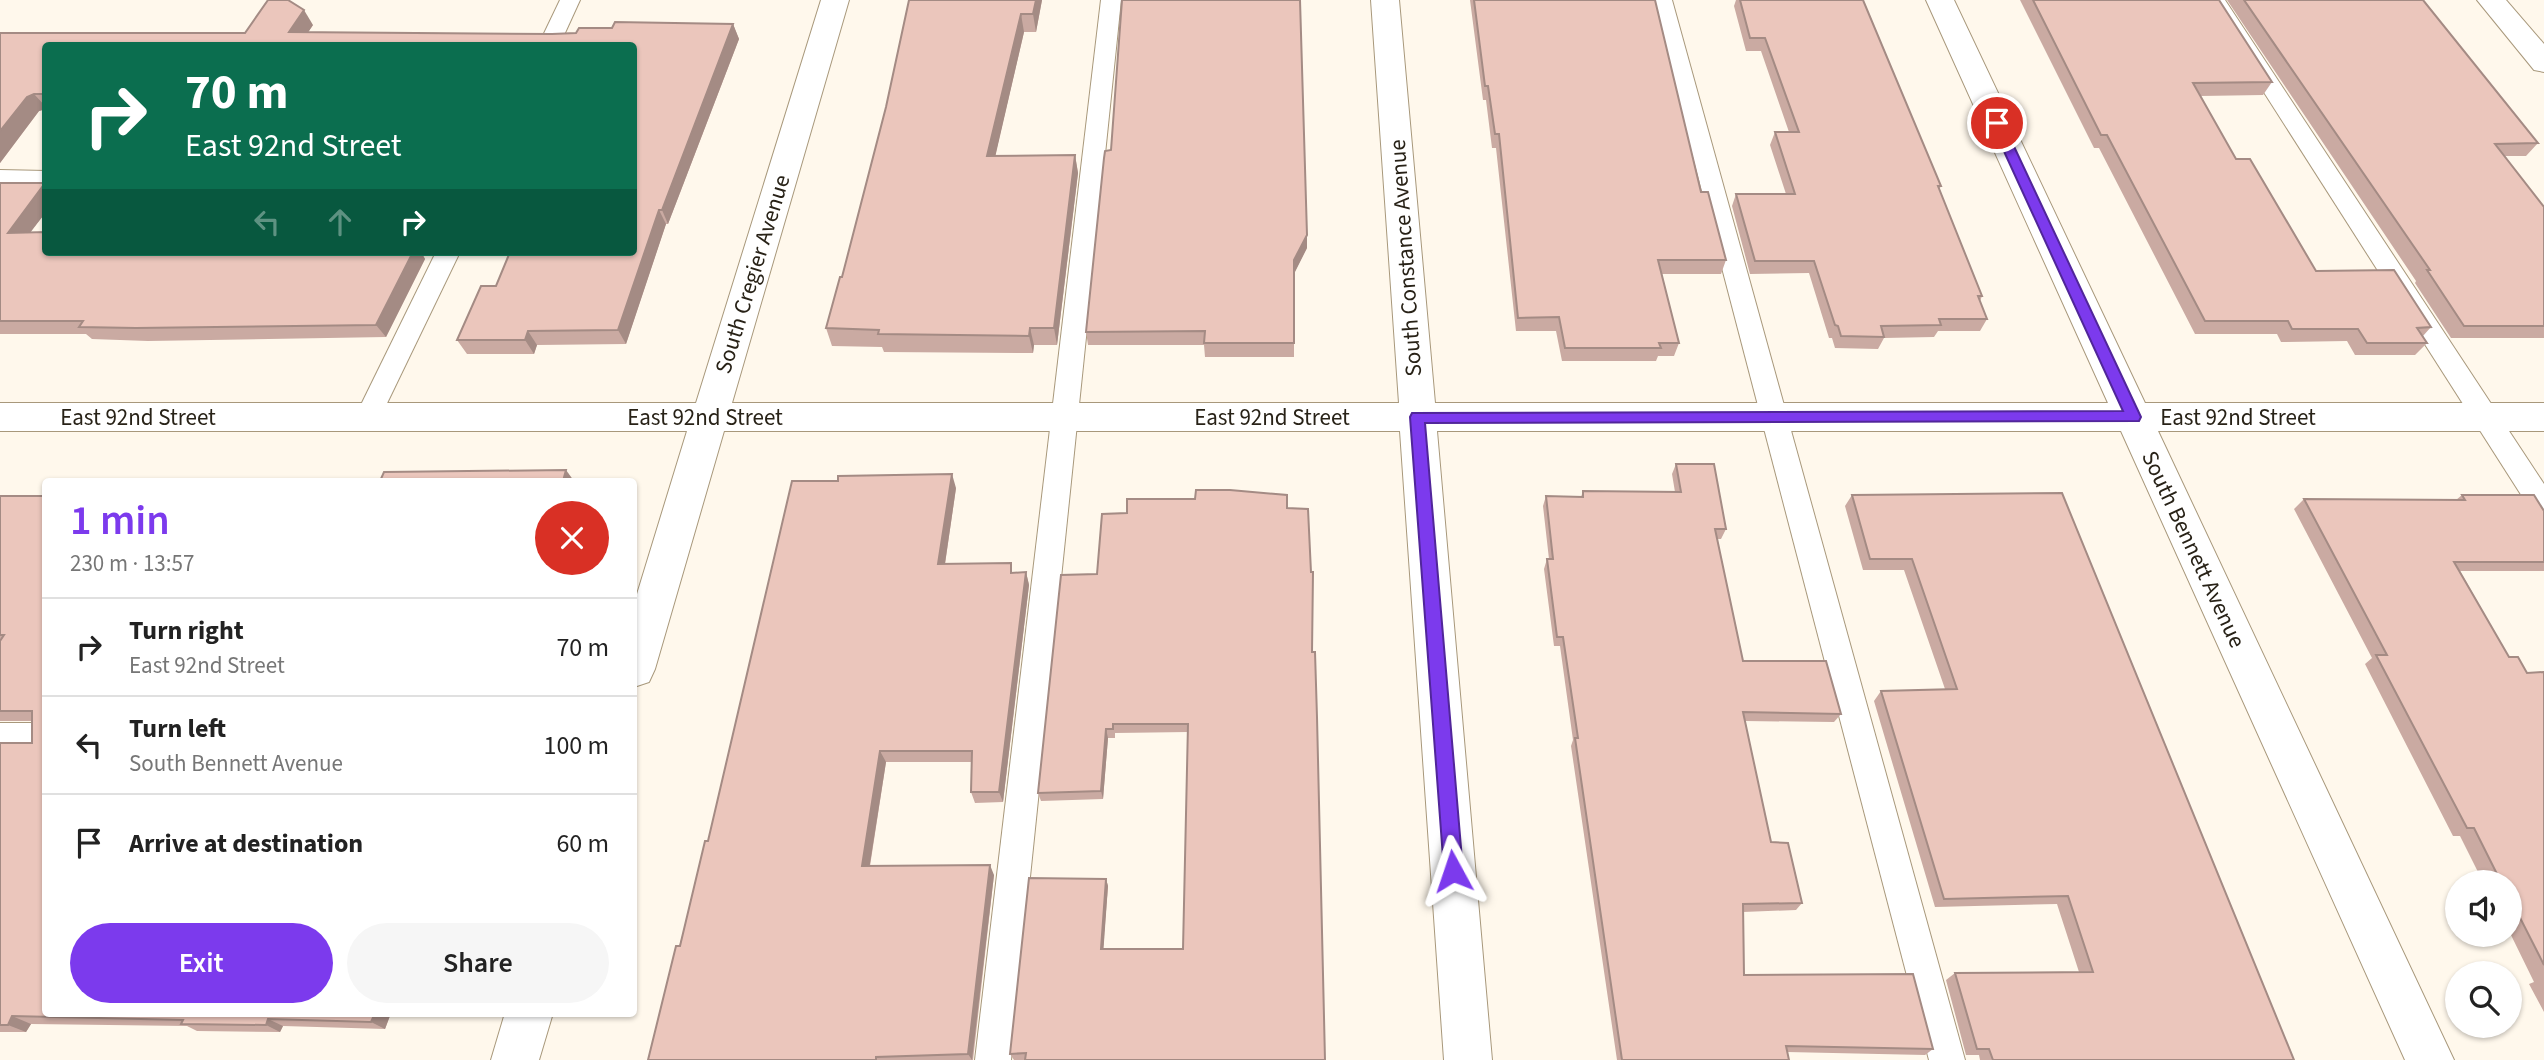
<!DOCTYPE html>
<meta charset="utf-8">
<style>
:root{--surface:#fff;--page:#f6f6f6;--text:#222;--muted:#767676;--line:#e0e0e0;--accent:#7c3aed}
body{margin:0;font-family:"Source Sans 3",sans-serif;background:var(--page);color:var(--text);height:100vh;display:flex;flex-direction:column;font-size:26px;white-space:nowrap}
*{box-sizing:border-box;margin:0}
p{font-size:23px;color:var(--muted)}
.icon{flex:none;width:38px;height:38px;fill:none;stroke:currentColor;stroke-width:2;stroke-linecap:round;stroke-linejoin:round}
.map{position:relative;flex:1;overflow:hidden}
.panel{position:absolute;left:42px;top:478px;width:595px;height:539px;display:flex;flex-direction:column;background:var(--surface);border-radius:7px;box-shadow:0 2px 5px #0004}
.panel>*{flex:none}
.hud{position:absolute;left:42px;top:42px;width:595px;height:214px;border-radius:7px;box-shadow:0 2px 5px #0004;background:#0b6e4f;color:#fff;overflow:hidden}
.fabs{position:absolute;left:2445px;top:870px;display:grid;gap:14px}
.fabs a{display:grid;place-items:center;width:77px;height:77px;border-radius:50%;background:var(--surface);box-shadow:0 2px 5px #0004;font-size:35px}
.pin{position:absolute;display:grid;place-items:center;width:60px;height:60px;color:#fff;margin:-30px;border:4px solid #fff;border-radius:50%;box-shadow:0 2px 7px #0007}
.me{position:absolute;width:77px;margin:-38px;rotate:355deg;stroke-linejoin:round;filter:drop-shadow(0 0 5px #0008)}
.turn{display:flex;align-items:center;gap:24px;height:147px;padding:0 28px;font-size:32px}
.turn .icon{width:91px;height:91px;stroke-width:2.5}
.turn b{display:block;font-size:49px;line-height:60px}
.lanes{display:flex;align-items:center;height:66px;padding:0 28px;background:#0003;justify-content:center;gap:35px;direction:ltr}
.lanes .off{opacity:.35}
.round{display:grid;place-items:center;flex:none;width:74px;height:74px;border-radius:37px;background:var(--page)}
.summary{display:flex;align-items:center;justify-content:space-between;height:119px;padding:0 28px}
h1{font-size:42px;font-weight:600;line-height:52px;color:var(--accent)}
.primary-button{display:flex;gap:14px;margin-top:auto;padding:14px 28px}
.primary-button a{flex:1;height:80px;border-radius:42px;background:var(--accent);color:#fff;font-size:28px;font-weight:600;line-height:80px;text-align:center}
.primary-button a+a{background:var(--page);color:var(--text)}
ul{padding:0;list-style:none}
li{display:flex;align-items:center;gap:21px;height:98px;padding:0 28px;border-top:2px solid var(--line)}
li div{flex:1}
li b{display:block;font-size:26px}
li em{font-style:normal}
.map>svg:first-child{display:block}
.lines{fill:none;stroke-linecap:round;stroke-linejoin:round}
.lane-casing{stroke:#a8987b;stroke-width:2}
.street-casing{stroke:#a8987b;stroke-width:2}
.lane{fill:#fff;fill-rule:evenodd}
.street{fill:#fff;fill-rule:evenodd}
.wall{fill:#caaaa2}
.shaded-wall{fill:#a48b84}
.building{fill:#ebc6bc;stroke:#a48b84;stroke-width:2}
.route{fill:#7c3aed;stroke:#51269a;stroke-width:2}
.labels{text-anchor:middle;stroke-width:5;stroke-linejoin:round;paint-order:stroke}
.street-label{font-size:23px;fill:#282217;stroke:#fff}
</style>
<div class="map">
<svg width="2544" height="1060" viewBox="0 0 2544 1060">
<rect width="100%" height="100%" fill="#fff8ec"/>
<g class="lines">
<g class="lane-casing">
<g id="lane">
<polygon points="560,0 580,0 559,46 538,46"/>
<polygon points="1101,0 1121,0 1011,1060 975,1060"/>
<polygon points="1652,0 1672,0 1965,1060 1929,1060"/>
<polygon points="2205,0 2225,0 2544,484 2544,518 2534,515"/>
<polygon points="0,170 46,171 46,187 0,186"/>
<polygon points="436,252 460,252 377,424 368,427 359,424 355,417"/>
<rect x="0" y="723" width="46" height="28"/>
</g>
</g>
<g class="street-casing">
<g id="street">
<polygon points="821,0 849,0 732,403 1399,403 1371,0 1399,0 1435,403 2108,403 1926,0 1954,0 2145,403 2544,403 2544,431 2158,431 2454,1060 2405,1060 2121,431 1437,431 1492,1060 1444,1060 1400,431 724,431 655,669 649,682 634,687 634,604 687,431 0,431 0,403 696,403"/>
<polygon points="2477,0 2506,0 2544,44 2544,72 2534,70"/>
<polygon points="505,1013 553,1013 539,1060 491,1060"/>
</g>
</g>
<use href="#lane" class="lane"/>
<use href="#street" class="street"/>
</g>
<g class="wall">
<polygon points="909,0 1042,0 1036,32 1024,32 995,156 1075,155 1078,173 1057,345 1034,345 1033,353 884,352 882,347 832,346 826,328 842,277 886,107"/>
<polygon points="1470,0 1655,0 1701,192 1726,260 1721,274 1662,274 1679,343 1674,356 1658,356 1656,361 1562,361 1556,331 1516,331 1496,148 1492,148 1486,100 1483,100"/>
<polygon points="1736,0 1740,0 1941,186 1939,190 1982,296 1980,301 1987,319 1980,331 1938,331 1934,337 1884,338 1878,349 1835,348 1832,338 1829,338 1809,273 1750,274 1732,206 1736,194 1786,194 1770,145 1775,132 1789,132 1761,51 1746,51 1734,6"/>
<polygon points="2020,0 2219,0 2272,82 2263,95 2200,96 2236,159 2316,271 2431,327 2423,336 2427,343 2415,355 2355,355 2347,341 2281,342 2277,334 2195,334 2099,148 2094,148"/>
<polygon points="2227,0 2423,0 2538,143 2526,156 2505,156 2544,207 2544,338 2451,338 2415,283 2416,281"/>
<polygon points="733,24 739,39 668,224 666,224 626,344 537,345 534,354 467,354 457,340 496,286 634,252 634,46 46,46 46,109 39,111 0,163 0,33 245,33 313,25 308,32 552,34 576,33 612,28"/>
<polygon points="0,183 46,212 30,232 46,252 421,252 425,259 386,337 148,341 92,339 86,334 0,334"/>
<polygon points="1307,248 1294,273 1294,357 1205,357 1204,345 1088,345 1086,332"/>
<polygon points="1676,464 1726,529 1721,539 1717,539 1743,661 1841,714 1834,722 1745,721 1771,842 1802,903 1796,910 1743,912 1744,975 1933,1049 1925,1055 1787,1052 1789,1060 1617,1060 1571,746 1573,740 1560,646 1554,646 1544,569 1547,559 1549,559 1543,506 1546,496 1581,497 1583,491 1675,492 1672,474"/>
<polygon points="956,488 945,564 1014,573 1026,572 1029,585 1003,802 975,803 971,792 972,762 886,762 870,866 994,875 973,1060 648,1060 708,841"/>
<polygon points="2062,493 2294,1060 1980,1060 1979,1055 1966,1055 1946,980 1955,973 2079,972 2057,904 1935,907 1874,701 1881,691 1945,689 1904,570 1863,570 1845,506 1852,495"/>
<polygon points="2462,495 2544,511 2544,571 2460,571 2509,657 2527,673 2544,672 2544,1012 2529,984 2534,982 2510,933 2510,882 2483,882 2460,836 2453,836 2365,664 2372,658 2294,509 2304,499 2456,500"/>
<polygon points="0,496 46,496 46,1013 391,1013 385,1029 283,1026 280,1032 197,1031 187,1026 31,1024 26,1032 0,1032 0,743 32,743 32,721 0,721"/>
<polygon points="1287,508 1312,652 1325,1060 1014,1060 1010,1054 1106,879 1108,886 1103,949 1183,949 1188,732 1115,733 1115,738 1108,738 1103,799 1041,801 1038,793 1097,574"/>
</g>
<g class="shaded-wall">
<polygon points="1036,0 1042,0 1036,32 1033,14"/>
<polygon points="304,10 313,25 299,46 289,32"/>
<polygon points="1021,14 1024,32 991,175 987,156"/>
<polygon points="733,24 739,39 668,224 662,210"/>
<polygon points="34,94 46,107 46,109 39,111 0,163 0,131 27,97"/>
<polygon points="1075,155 1078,173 1057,345 1054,328"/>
<polygon points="45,183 46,212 20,246 8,233"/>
<polygon points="659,210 666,224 626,344 618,330"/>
<polygon points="1307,235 1307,248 1294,274 1294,260"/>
<polygon points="413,252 421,252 425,259 386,337 376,325"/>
<polygon points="1030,328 1034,345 1033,353 1029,336"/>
<polygon points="528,331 537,345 534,354 525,340"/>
<polygon points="566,470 574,481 563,481"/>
<polygon points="952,474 956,488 943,577 938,564"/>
<polygon points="1026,572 1029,585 1003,802 999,792"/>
<polygon points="1106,729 1108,738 1103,799 1101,791"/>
<polygon points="880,751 886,762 868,876 862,866"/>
<polygon points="990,865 994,875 972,1060 968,1054"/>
<polygon points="1106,879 1108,886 1103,956 1101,949"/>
<polygon points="375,1013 391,1013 385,1029 371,1022"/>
<polygon points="12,1016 31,1024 26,1032 8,1025"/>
<polygon points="268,1019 283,1026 280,1032 266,1025"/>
</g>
<g class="building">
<polygon points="268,0 288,0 304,10 289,32 552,34 576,33 579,28 612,28 615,22 733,24 662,210 659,210 618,330 528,331 525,340 457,340 481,286 496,286 510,252 634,252 634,46 46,46 46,94 34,94 27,97 0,131 0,33 245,33"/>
<polygon points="909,0 1036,0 1033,14 1021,14 987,156 1075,155 1054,328 1030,328 1029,336 878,334 879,330 826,328 840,277 842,277 886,107"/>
<polygon points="1122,0 1300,0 1307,235 1294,260 1294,343 1204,343 1205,331 1086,332 1104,158 1105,151 1111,150"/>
<polygon points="1474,0 1655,0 1701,192 1708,192 1726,260 1658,260 1679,343 1659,343 1661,348 1565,348 1559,317 1518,318 1499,134 1495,134 1488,86 1485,86"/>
<polygon points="1740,0 1863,0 1941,186 1938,186 1982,296 1978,296 1987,319 1939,319 1941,325 1881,326 1884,337 1841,336 1838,326 1835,325 1814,261 1755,261 1736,194 1795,194 1775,132 1799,132 1765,38 1750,38"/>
<polygon points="2033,0 2219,0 2272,82 2193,83 2236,159 2250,159 2316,271 2394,270 2431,327 2417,328 2427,343 2367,343 2358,329 2292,329 2288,321 2205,321 2107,135 2101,135"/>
<polygon points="2244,0 2423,0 2538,143 2495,144 2544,207 2544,326 2464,326 2427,270 2430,270"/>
<polygon points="0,183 45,183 8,233 46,232 46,252 413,252 376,325 136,328 79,327 83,321 0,321"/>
<polygon points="1676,464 1714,464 1726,529 1715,529 1743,661 1826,661 1841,714 1743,712 1771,842 1788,843 1802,903 1743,904 1744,975 1913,974 1933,1049 1786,1046 1789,1060 1622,1060 1575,738 1578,738 1563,637 1557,637 1547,559 1553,559 1546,496 1583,497 1583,491 1681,492"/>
<polygon points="566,470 563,481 380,481 384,472"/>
<polygon points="952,474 938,564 1011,563 1011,573 1026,572 999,792 971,792 972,751 880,751 862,866 990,865 968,1054 876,1057 876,1060 648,1060 676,946 680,946 705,841 708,841 792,481 838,481 838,476"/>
<polygon points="1196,490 1230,490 1287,495 1287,508 1308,509 1311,572 1313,572 1312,652 1315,652 1317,717 1325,1060 1025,1060 1026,1053 1010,1054 1029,878 1106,879 1101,949 1183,949 1188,724 1113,724 1113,729 1106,729 1101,791 1038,793 1061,575 1097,574 1102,514 1127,513 1127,499 1195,499"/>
<polygon points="2062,493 2294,1060 1993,1060 1989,1049 1977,1049 1955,973 2093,972 2068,896 1944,899 1881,691 1957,689 1912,559 1870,559 1852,495"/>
<polygon points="2462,495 2534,495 2544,511 2544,562 2454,562 2509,657 2518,657 2527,673 2544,672 2544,965 2510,898 2510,882 2501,882 2474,828 2467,828 2376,655 2387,655 2304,499 2465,500"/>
<polygon points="0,496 46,496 46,1013 375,1013 371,1022 268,1019 266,1025 181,1024 183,1020 12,1016 8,1025 0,1025 0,743 32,743 32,711 0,711 0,641 4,635 0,635"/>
</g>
<polygon class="route" points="1997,119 2003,123 2141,417 2139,421 1425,423 1463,871 1460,877 1453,880 1447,877 1444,871 1410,417 1412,413 2123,411 1991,123"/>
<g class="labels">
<g class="street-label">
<text transform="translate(1405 258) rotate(-94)" y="8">South Constance Avenue</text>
<text transform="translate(752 274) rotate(-73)" y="8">South Cregier Avenue</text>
<text x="138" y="425">East 92nd Street</text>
<text x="705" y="425">East 92nd Street</text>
<text x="1272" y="425">East 92nd Street</text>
<text x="2238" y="425">East 92nd Street</text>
<text transform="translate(2194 549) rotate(65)" y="8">South Bennett Avenue</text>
</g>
</g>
</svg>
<div class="fabs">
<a><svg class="icon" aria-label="sound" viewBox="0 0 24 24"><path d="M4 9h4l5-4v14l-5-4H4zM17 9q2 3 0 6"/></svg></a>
<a><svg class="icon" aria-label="search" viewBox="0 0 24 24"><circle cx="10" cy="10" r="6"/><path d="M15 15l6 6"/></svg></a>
</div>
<div class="pin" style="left:1997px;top:123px;background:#d93025"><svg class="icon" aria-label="arrive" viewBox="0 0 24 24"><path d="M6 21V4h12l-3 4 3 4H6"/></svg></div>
<svg class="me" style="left:1453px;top:871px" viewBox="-20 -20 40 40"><path d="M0-17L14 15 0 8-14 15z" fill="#7c3aed" stroke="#fff" stroke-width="4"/></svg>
<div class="hud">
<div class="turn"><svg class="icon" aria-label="right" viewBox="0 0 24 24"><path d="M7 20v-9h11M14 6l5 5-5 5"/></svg><div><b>70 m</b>East 92nd Street</div></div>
<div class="lanes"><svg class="icon off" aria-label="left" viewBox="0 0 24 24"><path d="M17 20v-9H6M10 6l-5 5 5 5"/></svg><svg class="icon off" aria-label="ahead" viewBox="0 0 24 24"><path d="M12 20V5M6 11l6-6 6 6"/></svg><svg class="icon" aria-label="right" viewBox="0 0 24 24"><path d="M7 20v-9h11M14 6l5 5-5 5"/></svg></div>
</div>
<section class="panel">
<div class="summary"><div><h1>1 min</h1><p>230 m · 13:57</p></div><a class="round" style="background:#d93025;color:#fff"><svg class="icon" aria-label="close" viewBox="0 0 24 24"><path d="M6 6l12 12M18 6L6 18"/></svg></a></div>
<ul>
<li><svg class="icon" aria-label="right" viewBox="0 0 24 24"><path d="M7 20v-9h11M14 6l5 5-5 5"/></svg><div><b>Turn right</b><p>East 92nd Street</p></div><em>70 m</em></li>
<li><svg class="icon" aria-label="left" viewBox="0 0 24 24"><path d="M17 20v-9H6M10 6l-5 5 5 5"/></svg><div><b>Turn left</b><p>South Bennett Avenue</p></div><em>100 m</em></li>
<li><svg class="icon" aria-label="arrive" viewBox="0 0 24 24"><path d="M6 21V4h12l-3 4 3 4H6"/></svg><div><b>Arrive at destination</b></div><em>60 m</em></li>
</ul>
<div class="primary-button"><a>Exit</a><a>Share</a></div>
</section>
</div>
